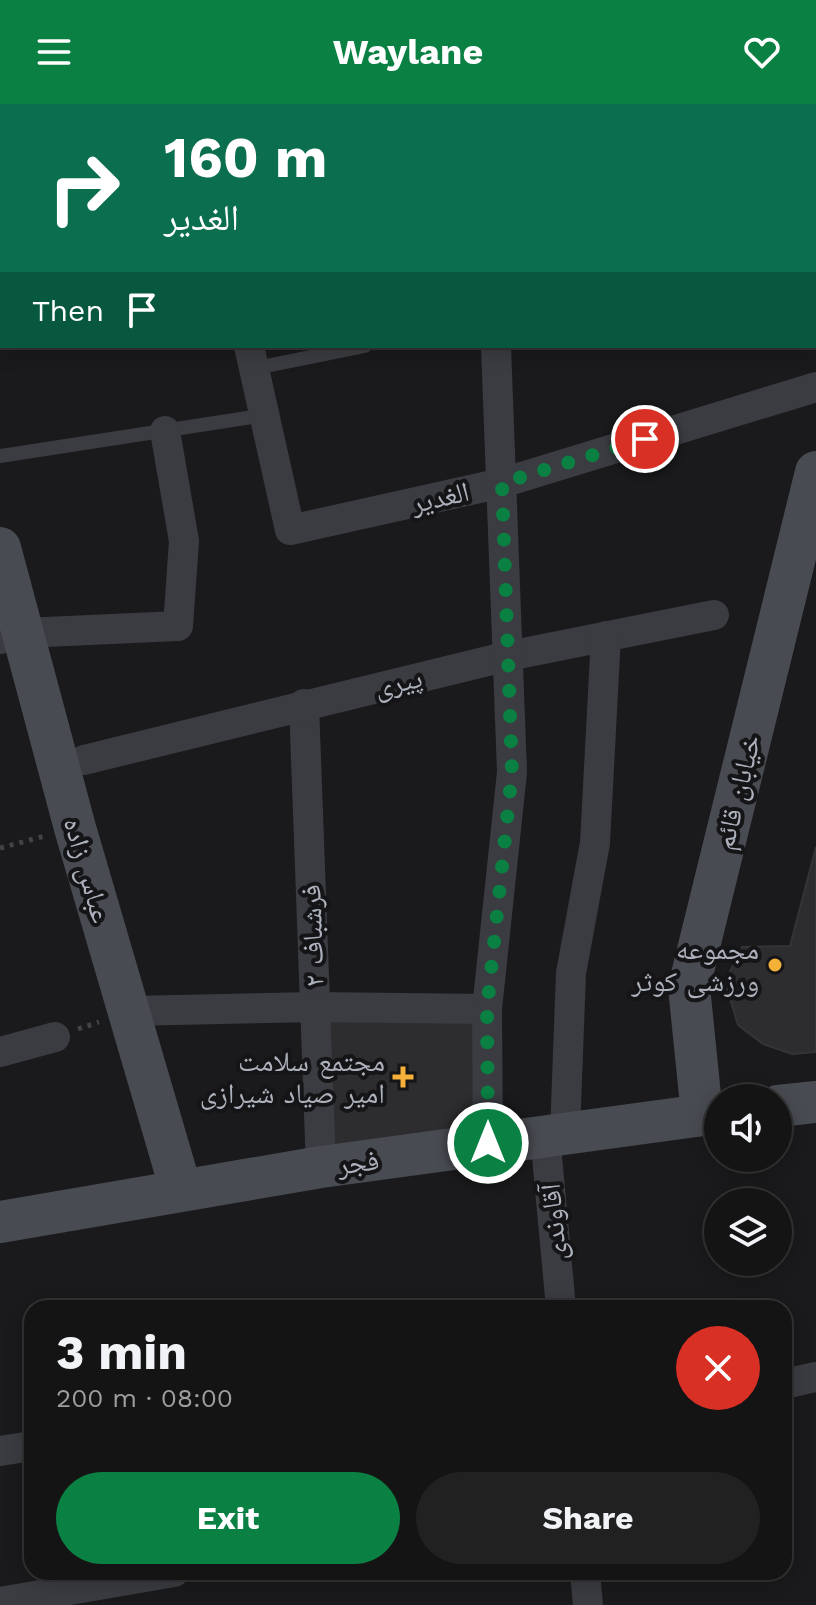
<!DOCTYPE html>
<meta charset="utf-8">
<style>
:root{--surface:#141415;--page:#212122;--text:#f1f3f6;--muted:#9d9ea0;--line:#333334;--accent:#0b8043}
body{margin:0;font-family:"Work Sans","Noto Naskh Arabic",sans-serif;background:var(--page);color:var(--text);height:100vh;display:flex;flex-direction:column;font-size:30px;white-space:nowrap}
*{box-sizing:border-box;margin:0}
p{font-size:26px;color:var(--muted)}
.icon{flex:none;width:44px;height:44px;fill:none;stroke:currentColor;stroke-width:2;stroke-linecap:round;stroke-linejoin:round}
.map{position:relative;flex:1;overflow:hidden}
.side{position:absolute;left:24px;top:1196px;width:768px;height:280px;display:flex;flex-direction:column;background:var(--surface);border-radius:24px;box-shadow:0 4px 20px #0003,0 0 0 2px var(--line)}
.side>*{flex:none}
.banner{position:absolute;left:0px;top:0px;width:816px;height:244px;box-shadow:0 4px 20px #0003,0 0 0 2px var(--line);background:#0b6e4f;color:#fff;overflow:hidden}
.tools{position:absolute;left:704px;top:980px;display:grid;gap:16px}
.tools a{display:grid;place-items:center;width:88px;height:88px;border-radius:50%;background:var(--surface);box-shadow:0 4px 20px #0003,0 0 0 2px var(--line);font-size:40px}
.pin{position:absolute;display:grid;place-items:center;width:68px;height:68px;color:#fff;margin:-34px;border:4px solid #fff;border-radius:50%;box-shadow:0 2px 8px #0007}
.me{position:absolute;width:88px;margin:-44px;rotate:0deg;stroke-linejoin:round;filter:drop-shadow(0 0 6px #0008)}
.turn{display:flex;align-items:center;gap:28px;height:168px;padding:0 32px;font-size:36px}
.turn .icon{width:104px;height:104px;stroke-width:2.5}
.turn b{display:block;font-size:56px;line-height:68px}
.then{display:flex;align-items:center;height:76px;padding:0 32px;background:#0003;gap:16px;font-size:30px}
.round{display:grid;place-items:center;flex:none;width:84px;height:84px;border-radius:42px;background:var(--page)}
.summary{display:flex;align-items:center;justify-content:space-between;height:136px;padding:0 32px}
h1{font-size:48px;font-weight:700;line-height:60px}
.cta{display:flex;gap:16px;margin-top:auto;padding:16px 32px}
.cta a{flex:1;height:92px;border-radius:48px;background:var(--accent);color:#fff;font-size:32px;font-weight:700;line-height:92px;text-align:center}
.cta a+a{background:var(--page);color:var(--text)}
header{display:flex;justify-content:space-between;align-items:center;height:104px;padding:0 32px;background:var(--accent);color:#fff;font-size:36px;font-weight:700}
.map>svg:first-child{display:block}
.building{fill:#2d2d30;stroke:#343438;stroke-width:2}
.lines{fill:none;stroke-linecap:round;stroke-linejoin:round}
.path{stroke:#404348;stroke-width:5;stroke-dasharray:4 6;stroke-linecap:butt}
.lane{stroke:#3a3c41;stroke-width:14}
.street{stroke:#3a3c41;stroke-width:30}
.secondary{stroke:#484b51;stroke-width:42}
.route{stroke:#0b8043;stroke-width:14;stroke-dasharray:0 25.2}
.poi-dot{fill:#f5b038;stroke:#151517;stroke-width:3}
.labels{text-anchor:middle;stroke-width:8;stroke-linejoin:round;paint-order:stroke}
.street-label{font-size:28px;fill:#acb1bc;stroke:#151517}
.poi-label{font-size:28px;fill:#acb1bc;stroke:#151517;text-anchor:end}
</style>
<header><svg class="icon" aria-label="menu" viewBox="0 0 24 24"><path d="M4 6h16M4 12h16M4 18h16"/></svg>Waylane<svg class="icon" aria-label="heart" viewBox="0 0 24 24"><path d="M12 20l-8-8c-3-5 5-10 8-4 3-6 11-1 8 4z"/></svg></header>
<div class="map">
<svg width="816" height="1501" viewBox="0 0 816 1501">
<rect width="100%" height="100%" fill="#1a1a1c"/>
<g class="building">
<polygon points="816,743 816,948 792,950 763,940 738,921 725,878 742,843 790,842"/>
<polygon points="327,912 478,918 478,1029 330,1049"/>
</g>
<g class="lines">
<g class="path">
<polyline points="0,744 45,732"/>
<polyline points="78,925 99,918"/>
</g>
<g class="lane">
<polyline points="814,110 816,109"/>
<polyline points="256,264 365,242"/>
<polyline points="0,352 266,311"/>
</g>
<g class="street">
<polyline points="162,0 163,2"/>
<polyline points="474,0 474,2"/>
<polyline points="539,2 544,0"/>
<polyline points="0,203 2,202"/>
<polyline points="249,242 290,426 502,379 816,283"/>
<polyline points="0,535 23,529 178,522 184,437 165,327"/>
<polyline points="304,600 321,1063"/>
<polyline points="84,656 508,552 714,511"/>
<polyline points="130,907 315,903 487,905"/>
<polyline points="0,948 55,933"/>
<polyline points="565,1029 571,869 595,739 606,532"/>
<polyline points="545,1031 561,1204"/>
<polyline points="488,1039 487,905 512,668 496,242"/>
<polyline points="784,1280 816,1273"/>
<polyline points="0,1347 32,1342"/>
<polyline points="585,1468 588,1501"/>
<polyline points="0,1498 174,1468"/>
</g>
<g class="secondary">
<polyline points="0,444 75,724 181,1086"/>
<polyline points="778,1002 816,998"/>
<polyline points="702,1011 689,883 816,368"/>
<polyline points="0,1118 321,1063 718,1009"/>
</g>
</g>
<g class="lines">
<polyline class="route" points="488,1039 487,905 512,668 502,379 645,335"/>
</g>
<g class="poi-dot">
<circle cx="775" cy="861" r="8"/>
<path d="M399 961h8v8h8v8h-8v8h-8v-8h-8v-8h8z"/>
</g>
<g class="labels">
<g class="street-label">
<text transform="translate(440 393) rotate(-13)" y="10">الغدیر</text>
<text transform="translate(398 578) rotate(-13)" y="10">پیری</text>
<text transform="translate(737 688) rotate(-76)" y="10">خیابان قائم</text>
<text transform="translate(88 766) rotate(74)" y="10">عباس زاده</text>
<text transform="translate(312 832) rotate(-92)" y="10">فرشباف ۲</text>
<text transform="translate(358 1058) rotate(-8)" y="10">فجر</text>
<text transform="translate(553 1118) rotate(-95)" y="10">آقاوندی</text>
</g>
<g class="poi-label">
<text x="759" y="855">مجموعه<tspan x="759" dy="32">ورزشی کوثر</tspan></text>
<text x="385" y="967">مجتمع سلامت<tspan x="385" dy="32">امیر صیاد شیرازی</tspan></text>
</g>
</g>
</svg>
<div class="tools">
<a><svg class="icon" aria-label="sound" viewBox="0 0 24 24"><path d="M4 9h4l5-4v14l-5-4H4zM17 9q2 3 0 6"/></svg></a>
<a><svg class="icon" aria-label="layers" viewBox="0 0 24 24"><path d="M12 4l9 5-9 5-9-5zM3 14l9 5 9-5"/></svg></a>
</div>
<div class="pin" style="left:645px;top:335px;background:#d93025"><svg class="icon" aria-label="arrive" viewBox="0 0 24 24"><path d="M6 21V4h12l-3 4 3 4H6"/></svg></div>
<svg class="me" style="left:488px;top:1039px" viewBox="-20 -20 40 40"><circle r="17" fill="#0b8043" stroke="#fff" stroke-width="3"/><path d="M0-11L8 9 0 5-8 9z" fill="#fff"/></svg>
<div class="banner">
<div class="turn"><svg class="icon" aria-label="right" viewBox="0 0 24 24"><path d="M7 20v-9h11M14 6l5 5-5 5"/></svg><div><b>160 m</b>الغدیر</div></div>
<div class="then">Then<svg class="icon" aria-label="arrive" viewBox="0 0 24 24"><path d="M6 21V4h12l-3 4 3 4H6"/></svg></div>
</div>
<section class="side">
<div class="summary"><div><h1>3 min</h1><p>200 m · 08:00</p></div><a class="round" style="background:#d93025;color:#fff"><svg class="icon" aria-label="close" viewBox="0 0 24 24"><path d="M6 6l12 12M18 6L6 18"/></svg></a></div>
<div class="cta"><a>Exit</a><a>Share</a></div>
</section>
</div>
